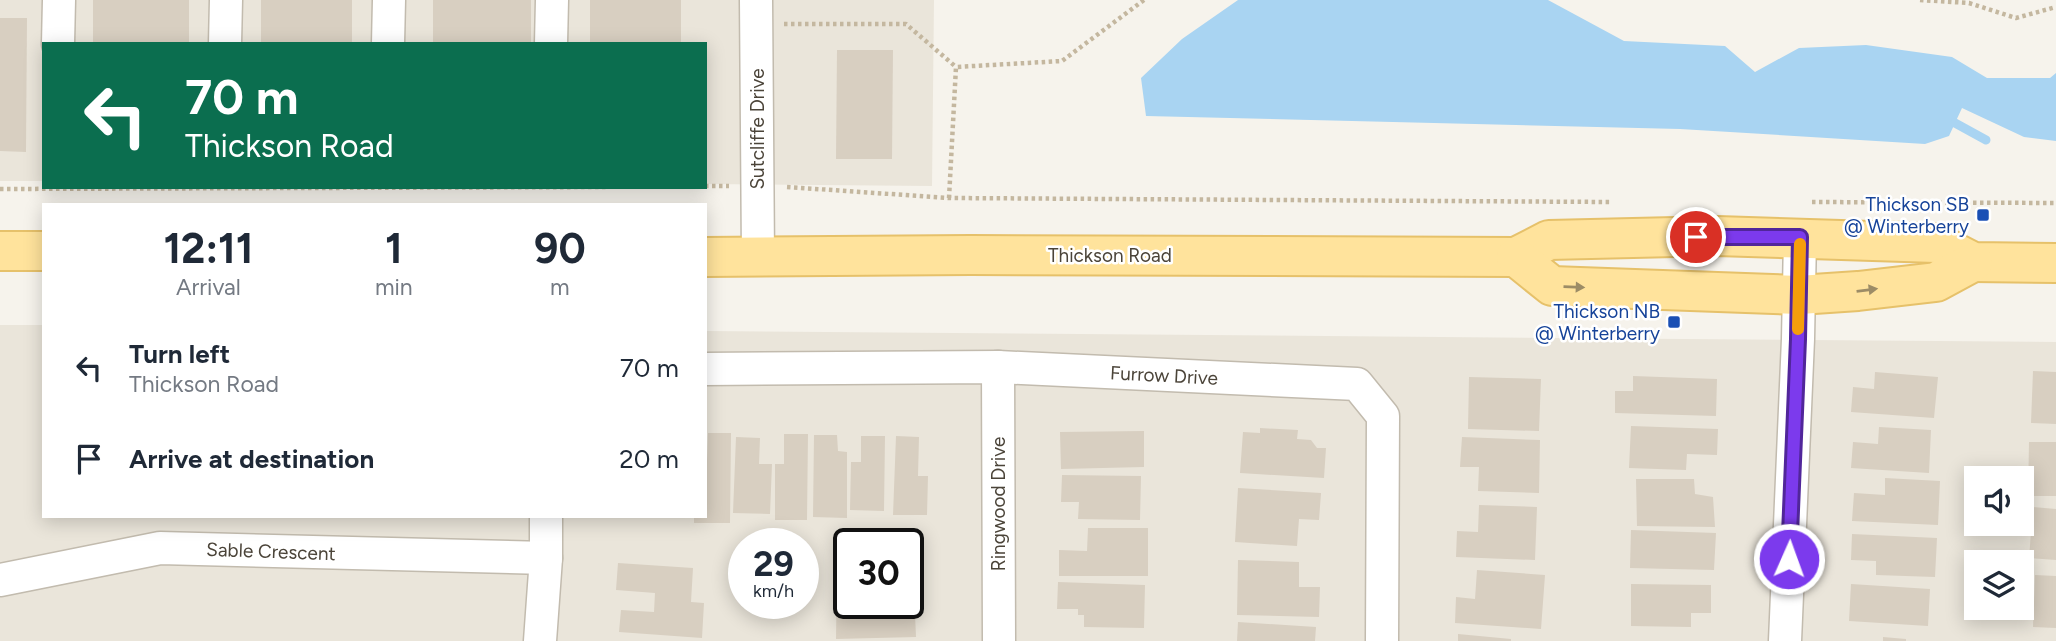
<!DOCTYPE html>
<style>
:root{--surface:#fff;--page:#f2f2f3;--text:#1f2937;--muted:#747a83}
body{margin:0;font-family:Figtree,sans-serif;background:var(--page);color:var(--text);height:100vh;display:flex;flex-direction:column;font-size:26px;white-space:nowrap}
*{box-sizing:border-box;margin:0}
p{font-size:23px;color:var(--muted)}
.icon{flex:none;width:38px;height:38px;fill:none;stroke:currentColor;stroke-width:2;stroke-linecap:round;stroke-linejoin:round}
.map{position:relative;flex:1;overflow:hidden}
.side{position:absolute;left:42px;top:203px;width:665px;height:315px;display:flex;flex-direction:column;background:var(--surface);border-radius:0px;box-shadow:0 4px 18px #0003}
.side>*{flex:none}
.hud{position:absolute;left:42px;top:42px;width:665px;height:147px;border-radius:0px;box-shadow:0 4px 18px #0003;background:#0b6e4f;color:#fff;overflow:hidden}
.controls{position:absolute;left:1964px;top:466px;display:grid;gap:14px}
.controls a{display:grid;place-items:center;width:70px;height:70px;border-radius:0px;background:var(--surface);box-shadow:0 4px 18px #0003;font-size:35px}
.speed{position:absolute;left:728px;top:528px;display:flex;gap:14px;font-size:35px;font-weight:700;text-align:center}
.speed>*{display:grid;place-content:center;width:91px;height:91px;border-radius:50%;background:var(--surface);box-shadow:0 4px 18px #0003;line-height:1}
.speed small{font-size:18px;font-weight:400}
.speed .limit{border:4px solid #111;border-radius:10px;background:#fff;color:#111}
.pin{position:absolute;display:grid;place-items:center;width:60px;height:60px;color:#fff;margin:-30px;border:4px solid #fff;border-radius:50%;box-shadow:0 2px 7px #0007}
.me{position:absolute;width:77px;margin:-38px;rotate:2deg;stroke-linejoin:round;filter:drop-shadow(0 0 5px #0008)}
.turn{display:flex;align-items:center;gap:24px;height:147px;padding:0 28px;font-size:32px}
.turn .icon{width:91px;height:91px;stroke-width:2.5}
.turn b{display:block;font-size:49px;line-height:60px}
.eta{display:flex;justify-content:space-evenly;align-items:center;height:119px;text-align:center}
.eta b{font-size:42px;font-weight:700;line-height:49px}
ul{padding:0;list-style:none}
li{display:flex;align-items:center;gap:21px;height:91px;padding:0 28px}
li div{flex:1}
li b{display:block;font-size:26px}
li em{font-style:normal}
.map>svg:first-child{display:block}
.residential{fill:#eae5da;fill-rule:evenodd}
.water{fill:#a9d4f2}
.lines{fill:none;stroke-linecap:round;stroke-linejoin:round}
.stream{stroke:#a9d4f2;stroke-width:9}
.building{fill:#d8cfc1}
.minor-casing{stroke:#c2bbae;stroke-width:35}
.major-casing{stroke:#e6c16a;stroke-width:42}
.path{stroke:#c4b79f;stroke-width:4.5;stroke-dasharray:3.5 3.5;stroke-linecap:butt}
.minor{stroke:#fff;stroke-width:32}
.major{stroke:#ffe39c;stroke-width:38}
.oneway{fill:#9c8c66}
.route-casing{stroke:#51269a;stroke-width:18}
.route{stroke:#7c3aed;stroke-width:12}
.slow{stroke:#f59e0b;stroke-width:12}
.transit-dot{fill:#1a4fb4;stroke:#fff;stroke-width:2.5}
.labels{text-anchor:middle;stroke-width:5;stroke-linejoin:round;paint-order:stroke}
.street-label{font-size:19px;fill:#4b4439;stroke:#fff}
.transit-label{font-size:19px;fill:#164399;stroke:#fff;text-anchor:end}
</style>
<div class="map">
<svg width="2056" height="641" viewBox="0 0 2056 641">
<rect width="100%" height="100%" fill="#f6f3ec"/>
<g class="residential">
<polygon points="0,0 934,0 932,186 705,184 705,44 44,44 44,181 0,181"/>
<path d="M0,325H44V516H705V331L2056,342V641H0ZM1976,478H2021V523H1976ZM744,544H803V604H744ZM849,544H908V604H849ZM1976,562H2021V607H1976Z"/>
</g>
<polygon class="water" points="1238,0 1548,0 1624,41 1725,46 1755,72 1799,48 1866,45 1952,57 1987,78 2050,78 2056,73 2056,141 2024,137 1962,108 1949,136 1925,144 1680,129 1146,116 1141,78 1182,39"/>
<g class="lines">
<polyline class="stream" points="1955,123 1986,140"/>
</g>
<g class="building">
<rect x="93" y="0" width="96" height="44"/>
<rect x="261" y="0" width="91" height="44"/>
<rect x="433" y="0" width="98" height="44"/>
<rect x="590" y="0" width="91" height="44"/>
<polygon points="0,18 27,18 26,152 0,151"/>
<polygon points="837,50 893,50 892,159 836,159"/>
<polygon points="2033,371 2056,372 2056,424 2031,423"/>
<polygon points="1875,372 1938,377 1934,418 1851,412 1853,387 1874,389"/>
<polygon points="1633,376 1717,379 1716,416 1615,413 1615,391 1633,391"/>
<polygon points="1469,377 1541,379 1539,431 1468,429"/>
<polygon points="1631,426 1718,429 1717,455 1687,454 1686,470 1629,468"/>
<polygon points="1879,427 1931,430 1929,473 1851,468 1853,442 1878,444"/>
<polygon points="1260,428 1298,430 1297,439 1311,440 1317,448 1326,448 1324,478 1240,473 1243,432 1260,433"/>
<polygon points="1144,431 1144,467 1061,469 1060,432"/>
<polygon points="708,433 731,433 730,523 694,523 694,516 705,516"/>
<polygon points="784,434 808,434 807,520 775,520 775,464 784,464"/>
<polygon points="814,435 837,435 838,451 847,452 847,518 813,517"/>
<polygon points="861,436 885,436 884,511 850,510 851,462 861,462"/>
<polygon points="896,436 919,437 918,476 928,476 927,515 893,515"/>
<polygon points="736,437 760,438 759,464 772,464 770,514 733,513"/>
<polygon points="1462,437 1540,440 1539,493 1478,491 1479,467 1460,467"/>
<polygon points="2029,442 2056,442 2056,496 2028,496"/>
<polygon points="1062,475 1141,476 1140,520 1078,519 1079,502 1061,502"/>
<polygon points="1885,478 1940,481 1938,525 1852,521 1854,493 1885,495"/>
<polygon points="1636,479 1694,479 1695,494 1713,497 1715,527 1637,526"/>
<polygon points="1238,488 1321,493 1319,520 1299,519 1297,546 1235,542"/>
<polygon points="1479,505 1537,507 1535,560 1456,557 1457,531 1478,532"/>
<polygon points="2033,507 2056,509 2056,560 2029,558"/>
<polygon points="1088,528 1148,528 1148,576 1059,576 1059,550 1087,551"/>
<polygon points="1631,530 1716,533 1714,570 1630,568"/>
<polygon points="1852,534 1937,538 1935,577 1876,575 1876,561 1851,560"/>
<polygon points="1238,560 1299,562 1299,587 1320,587 1319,617 1237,615"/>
<polygon points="618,563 693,568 691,602 704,603 702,638 619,632 621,610 654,612 655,593 616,590"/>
<polygon points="837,567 849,567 849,604 878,604 877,615 915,614 916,637 836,639"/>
<polygon points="908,568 919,568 918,594 908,594"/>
<polygon points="1477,570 1545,575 1541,629 1455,623 1456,597 1475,599"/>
<polygon points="2035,575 2056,576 2056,628 2033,627"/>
<polygon points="1058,582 1145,585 1144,628 1084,627 1084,615 1078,615 1078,609 1057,609"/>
<polygon points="1631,584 1711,585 1711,613 1691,613 1691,627 1631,626"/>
<polygon points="1851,584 1930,589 1928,626 1849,621"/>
<polygon points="1238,622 1316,627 1315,641 1237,641"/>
<polygon points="1458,634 1511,639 1511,641 1458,641"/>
<polygon points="1883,637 1906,639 1906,641 1883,641"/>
</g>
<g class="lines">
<g class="minor-casing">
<g id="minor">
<polyline points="756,0 758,257"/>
<polyline points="58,44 59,0"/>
<polyline points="225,44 226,0"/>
<polyline points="388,44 389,0"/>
<polyline points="551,44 552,0"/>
<polyline points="998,367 999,641"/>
<polyline points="705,369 998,367 1357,384 1383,416 1382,641"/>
<polyline points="0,580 160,548 546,558"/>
<polyline points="540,641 546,558 546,516"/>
<polyline points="1785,641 1798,339 1800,238"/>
</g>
</g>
<g class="major-casing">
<g id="major">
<polyline points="0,251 44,251"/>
<polyline points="705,257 971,255 1516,257 1549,240 1717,236 1936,243 1973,262 2056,263"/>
<polyline points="1516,257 1552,286 1799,295 1858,291 1936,282 1973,262"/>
</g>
</g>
<g class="path">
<polyline points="1920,0 1969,3 2016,18 2056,7"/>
<polyline points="784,24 906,24 956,67"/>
<polyline points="705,186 729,186"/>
<polyline points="787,187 949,198 1610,202"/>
<polyline points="0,189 609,187"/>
<polyline points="949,198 956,67 1062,61 1144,0"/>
<polyline points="1812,202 2056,203"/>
</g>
<use href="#minor" class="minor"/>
<use href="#major" class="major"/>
</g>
<defs><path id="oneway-solid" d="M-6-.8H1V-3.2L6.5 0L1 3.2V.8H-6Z" transform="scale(1.75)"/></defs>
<g class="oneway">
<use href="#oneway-solid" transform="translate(1574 287) rotate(2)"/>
<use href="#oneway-solid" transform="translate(1867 290) rotate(-7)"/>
</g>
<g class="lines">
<g class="route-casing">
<polyline id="route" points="1696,237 1800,237 1798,339 1789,559"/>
</g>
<use href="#route" class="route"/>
<polyline class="slow" points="1798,329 1800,244"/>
</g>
<g class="transit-dot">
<rect x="1976" y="208" width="14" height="14" rx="3.5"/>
<rect x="1667" y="315" width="14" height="14" rx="3.5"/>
</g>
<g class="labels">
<g class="street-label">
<text transform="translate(757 129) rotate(-90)" y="7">Sutcliffe Drive</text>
<text x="1110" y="262">Thickson Road</text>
<text transform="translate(1164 375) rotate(3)" y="7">Furrow Drive</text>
<text transform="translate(998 504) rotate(-90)" y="7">Ringwood Drive</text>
<text transform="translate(271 551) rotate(2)" y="7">Sable Crescent</text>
</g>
<g class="transit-label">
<text x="1969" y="211">Thickson SB<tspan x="1969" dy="22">@ Winterberry</tspan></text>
<text x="1660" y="318">Thickson NB<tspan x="1660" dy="22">@ Winterberry</tspan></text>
</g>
</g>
</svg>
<div class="controls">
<a><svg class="icon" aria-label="sound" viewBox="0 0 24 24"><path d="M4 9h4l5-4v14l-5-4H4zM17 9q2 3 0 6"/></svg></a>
<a><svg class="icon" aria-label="layers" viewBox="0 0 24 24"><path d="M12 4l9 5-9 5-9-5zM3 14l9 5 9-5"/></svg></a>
</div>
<div class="speed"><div>29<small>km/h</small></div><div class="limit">30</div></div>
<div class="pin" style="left:1696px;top:237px;background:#d93025"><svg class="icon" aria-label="arrive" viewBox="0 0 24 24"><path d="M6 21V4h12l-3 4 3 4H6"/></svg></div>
<svg class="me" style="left:1789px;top:559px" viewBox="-20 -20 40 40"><circle r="17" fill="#7c3aed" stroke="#fff" stroke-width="3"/><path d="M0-11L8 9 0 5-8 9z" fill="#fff"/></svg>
<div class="hud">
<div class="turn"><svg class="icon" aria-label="left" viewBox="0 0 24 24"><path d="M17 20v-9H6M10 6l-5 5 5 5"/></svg><div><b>70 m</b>Thickson Road</div></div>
</div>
<section class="side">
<div class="eta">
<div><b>12:11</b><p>Arrival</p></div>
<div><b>1</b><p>min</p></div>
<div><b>90</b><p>m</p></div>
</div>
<ul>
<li><svg class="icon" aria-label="left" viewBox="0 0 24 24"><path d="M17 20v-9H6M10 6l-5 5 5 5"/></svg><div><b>Turn left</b><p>Thickson Road</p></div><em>70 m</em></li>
<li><svg class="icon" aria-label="arrive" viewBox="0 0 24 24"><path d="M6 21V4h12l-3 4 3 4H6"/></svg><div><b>Arrive at destination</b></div><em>20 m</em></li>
</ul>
</section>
</div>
